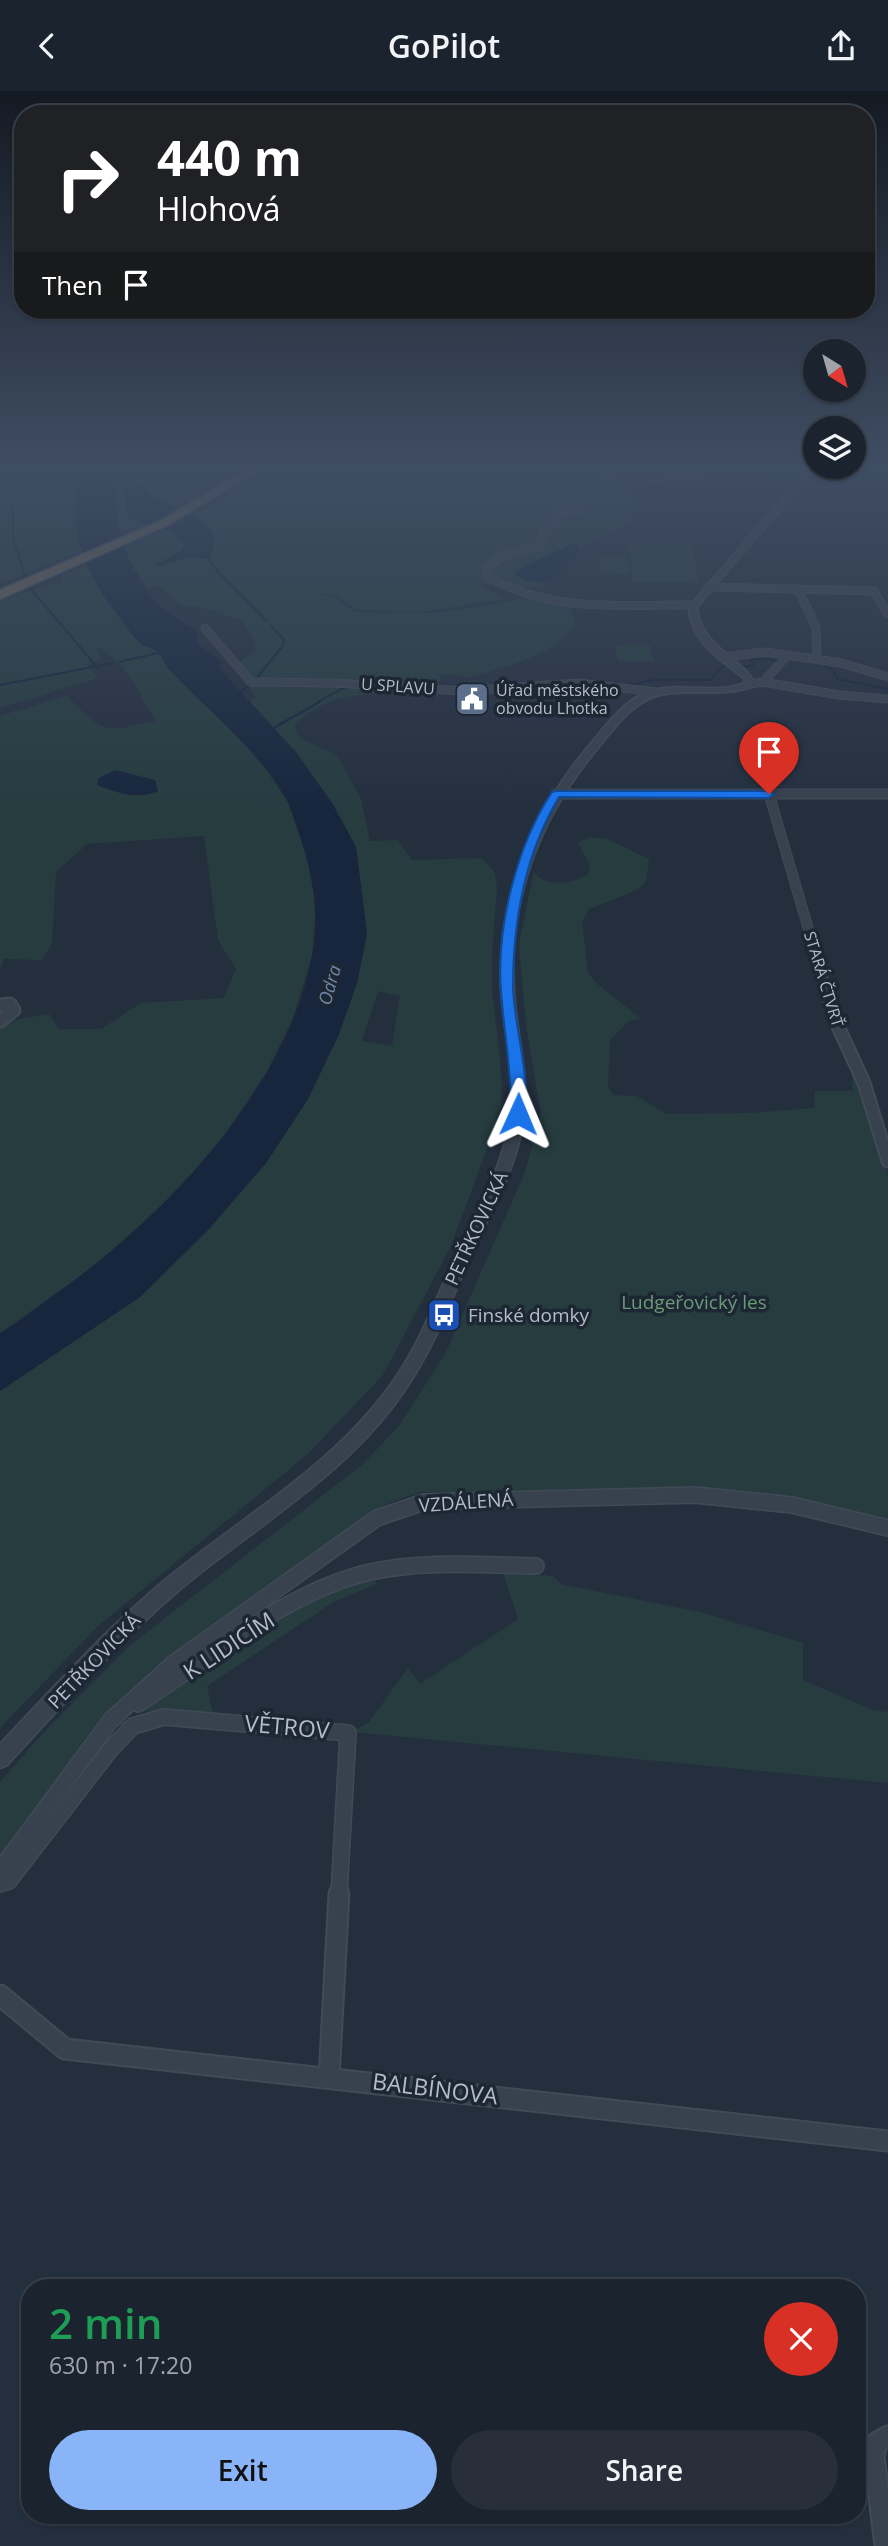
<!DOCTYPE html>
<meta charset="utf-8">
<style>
:root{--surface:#1b232e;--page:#282f3a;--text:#f1f3f6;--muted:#a0a4aa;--line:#39404a;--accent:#8ab4f8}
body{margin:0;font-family:"Open Sans",sans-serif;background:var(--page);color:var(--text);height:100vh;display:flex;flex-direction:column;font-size:26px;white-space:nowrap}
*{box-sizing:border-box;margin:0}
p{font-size:23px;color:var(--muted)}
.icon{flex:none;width:38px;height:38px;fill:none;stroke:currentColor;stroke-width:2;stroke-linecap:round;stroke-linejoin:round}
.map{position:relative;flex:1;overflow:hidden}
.panel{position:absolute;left:21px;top:2188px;width:845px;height:245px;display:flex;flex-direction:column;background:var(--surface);border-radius:28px;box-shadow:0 2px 5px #0004,0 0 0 2px var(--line)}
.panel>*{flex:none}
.top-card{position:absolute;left:14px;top:14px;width:861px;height:214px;border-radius:28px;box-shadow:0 2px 5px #0004,0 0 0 2px var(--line);background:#202124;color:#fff;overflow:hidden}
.needle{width:46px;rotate:143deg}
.controls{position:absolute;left:803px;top:248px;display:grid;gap:14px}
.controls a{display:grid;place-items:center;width:63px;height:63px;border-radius:50%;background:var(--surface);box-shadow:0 2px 5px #0004,0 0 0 2px var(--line);font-size:35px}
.pin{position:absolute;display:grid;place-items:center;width:60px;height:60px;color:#fff;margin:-72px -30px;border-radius:50% 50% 50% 0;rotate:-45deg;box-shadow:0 0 7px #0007}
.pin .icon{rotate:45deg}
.me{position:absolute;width:77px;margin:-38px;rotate:1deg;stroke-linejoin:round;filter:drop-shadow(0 0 5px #0008)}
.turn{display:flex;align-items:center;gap:24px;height:147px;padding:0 28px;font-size:32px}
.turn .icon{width:91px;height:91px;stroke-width:2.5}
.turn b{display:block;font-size:49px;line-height:60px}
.then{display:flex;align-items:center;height:66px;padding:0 28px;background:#0003;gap:14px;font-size:26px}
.round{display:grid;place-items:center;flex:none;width:74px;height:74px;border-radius:37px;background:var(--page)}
.headline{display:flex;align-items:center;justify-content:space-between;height:119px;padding:0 28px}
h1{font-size:42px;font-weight:600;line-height:52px;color:#1e9e55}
.button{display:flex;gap:14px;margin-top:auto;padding:14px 28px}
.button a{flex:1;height:80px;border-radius:42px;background:var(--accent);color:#111;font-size:28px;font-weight:600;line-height:80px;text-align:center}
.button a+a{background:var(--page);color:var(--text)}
header{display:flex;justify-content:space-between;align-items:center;height:91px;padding:0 28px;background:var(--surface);font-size:32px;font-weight:600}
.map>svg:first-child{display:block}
.green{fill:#263c3f;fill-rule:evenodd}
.water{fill:#17263c}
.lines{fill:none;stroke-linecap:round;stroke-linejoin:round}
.stream-far1{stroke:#17263c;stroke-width:2}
.stream{stroke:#17263c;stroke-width:2.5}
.minor-far4-casing{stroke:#414a57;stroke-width:9}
.minor-far3-casing{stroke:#414a57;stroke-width:11}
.minor-far2-casing{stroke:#414a57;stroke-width:15}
.minor-far1-casing{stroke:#414a57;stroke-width:18}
.minor-casing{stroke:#414a57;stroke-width:23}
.tertiary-casing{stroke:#414a57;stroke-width:3}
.motorway-casing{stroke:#434c59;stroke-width:3}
.minor-far4{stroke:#38414e;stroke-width:7}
.minor-far3{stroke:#38414e;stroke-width:9}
.minor-far2{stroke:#38414e;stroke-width:11}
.minor-far1{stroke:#38414e;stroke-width:15}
.minor{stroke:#38414e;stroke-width:19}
.tertiary{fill:#38414e;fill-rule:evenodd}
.motorway{fill:#746855;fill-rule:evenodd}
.route{fill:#1a73e8;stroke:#114b97;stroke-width:2}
.labels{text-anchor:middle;stroke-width:7;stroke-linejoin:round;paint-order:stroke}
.far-street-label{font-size:16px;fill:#b4bcc9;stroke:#1d2633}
.far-poi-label{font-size:16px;fill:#b4bcc9;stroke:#1d2633;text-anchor:start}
.far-water-label{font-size:18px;font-style:italic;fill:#6d86a8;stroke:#1d2633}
.street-label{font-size:19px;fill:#b4bcc9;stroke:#1d2633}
.park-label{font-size:19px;fill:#6b9a76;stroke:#1d2633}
.poi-label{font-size:19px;fill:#b4bcc9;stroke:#1d2633;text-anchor:start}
.near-street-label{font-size:23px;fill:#b4bcc9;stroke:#1d2633}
</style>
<header><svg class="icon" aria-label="back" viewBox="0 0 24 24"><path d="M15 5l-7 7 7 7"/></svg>GoPilot<svg class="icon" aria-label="share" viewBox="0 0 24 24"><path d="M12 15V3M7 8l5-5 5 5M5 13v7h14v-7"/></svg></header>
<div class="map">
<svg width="888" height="2455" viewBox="0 0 888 2455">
<rect width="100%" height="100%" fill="#242f3e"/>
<g class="green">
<path d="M0,378H82C74,402 74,434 82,459L0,493Z"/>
<path d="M122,378H236L191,407L121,443C112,428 116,394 122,378Z"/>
<path d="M265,378H582L600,387L638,392L630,398L642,412L629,433L579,458L573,452C553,464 532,469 514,483L528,490L547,493L540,497C532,495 529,497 522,497C504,497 501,488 481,495L504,508L420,521L358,519L334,503H319L336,507L353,520L365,521L431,522L481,516L519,508L533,507L569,515L576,533C550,568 504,575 465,588L461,584H440L439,593C428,590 412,584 403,593L405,603C365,600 325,604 295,633L296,641L302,648L333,662L339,668L361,708L370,750L398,749L412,769L482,767L495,782L497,796C495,828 491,861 492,893C493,933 515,1021 489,1052L451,1155L383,1284L308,1363L97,1536L0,1637V1300L140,1206L208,1139L266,1072L308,1008L339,943L357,892L367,843L356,756L332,712L250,610L257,606L244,591L243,580L238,572L255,560L253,548L243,530L199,515L180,514L159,495L148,497L131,473L125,457L165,437L182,449L183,459L154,473L159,476L189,467L210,468L214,451L207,433L193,425L247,392ZM378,900L400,905L392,955L362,950Z"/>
<polygon points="628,453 692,453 699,492 633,491"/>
<polygon points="600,465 627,465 630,483 601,482"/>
<path d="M86,474L107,511L229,636L264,676L287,709L307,766L316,813L312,865L293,927L267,980L222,1048L168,1111L93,1176L0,1242V931L49,923L59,938H101L141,912L224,907L236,878L218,849L204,745L87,753L56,781L52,852L42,869L4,868L0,879V625L67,605C107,645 102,641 156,630C139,603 126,569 96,556L101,569L87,573L98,587L0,617V509L62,491L61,484Z"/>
<polygon points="649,553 654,570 618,570 614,554"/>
<path d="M589,746L607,748L649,768L646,791L637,799L589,818L582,831L588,881L596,892L641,928L629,930L610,949L608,994L613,1004L637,1005L666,1023L750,1022L814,1017L815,1000H853L852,977L860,993L888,1083V1434L789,1410L545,1401H420L387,1413L354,1433L198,1544L110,1619L0,1764V1691L46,1639L129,1555L363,1373L398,1336L445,1263L525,1081L541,1023L526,934L519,853L532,789L534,781C546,797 574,793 588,783L590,774L578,752Z"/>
<polygon points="503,1482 553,1485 561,1493 700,1521 803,1552 803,1589 873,1619 888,1621 888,1692 352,1641 369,1631 408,1577 420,1593 518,1528"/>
<polygon points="375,1487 377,1493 335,1510 207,1595 214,1627 141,1620 317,1505"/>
</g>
<g class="water">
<path d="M82,378H122C106,420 124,469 150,503C159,516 175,526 188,535L196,536L198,553L222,571L218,576L296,661L332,712L356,756L367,843L357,892L339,943L308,1008L266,1072L208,1139L140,1206L0,1300V1242C19,1232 36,1217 53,1205C161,1128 287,1001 312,865C320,826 313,785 301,748C296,735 293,720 286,708C256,655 207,620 167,576C164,572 163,566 159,562C154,556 146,557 140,552C133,546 126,535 120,527C86,485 63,432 82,378Z"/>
<path d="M136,393L144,394L153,405L207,433C216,443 216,457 209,468L189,467L152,476L180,461L184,454L171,440L130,428L126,415L125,397Z"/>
<path d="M573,452L578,455V463L552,489L528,490L514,484C531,468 553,464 573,452Z"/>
<path d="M115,679L155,689L158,700C136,709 118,702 97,694L99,687Z"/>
</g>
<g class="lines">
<g class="stream-far1">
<polyline points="133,378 136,392"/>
<polyline points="13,414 13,447 25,484"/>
<polyline points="207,466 220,483 267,530"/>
<polyline points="29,496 97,576"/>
<polyline points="119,571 162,561"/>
<polyline points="821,572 834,580 837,588 888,598"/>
<polyline points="742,576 755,574 751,569 753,568 777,569"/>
<polyline points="254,590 283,555 284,549 271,535"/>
<polyline points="0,594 113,572"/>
<polyline points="627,595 653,589 710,589 723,575 729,574"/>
<polyline points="239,602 251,593"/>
<polyline points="318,611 341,598 351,596"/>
</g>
<polyline class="stream" points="272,638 321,610"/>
<g class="minor-far4-casing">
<g id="minor-far4">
<polyline points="588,378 631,391 750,378"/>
<path d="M579,420L581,417L565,419L557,424L555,432L544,440L541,455L504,465L487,476V485C548,522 625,514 694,514"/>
<polyline points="708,496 874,500 888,523"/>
<polyline points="798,498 816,536 817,567"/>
<polyline points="205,537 251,591 334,592 463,600 578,592 657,601"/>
<polyline points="725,566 765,561 841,572 888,586"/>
<polyline points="763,591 788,564"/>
<polyline points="750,593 763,591 839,604 888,608"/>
</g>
</g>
<g class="minor-far3-casing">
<g id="minor-far3">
<polyline points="556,703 888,703"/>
<polyline points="769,703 830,912"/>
</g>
</g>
<g class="minor-far2-casing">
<g id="minor-far2">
<polyline points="830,910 836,931 864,992 888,1070"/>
<polyline points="0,914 10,913 14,919 0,930"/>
</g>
</g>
<g class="minor-far1-casing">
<g id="minor-far1">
<path d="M138,1613C211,1567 284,1501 370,1481C424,1469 481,1474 536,1475"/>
<polyline points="111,1629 175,1571 377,1427 424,1411 695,1404 792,1414 888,1437"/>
<polyline points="0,1779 111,1629 116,1626"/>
<polyline points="0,1793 9,1790 110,1659 133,1635 164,1626 348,1642 339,1804"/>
</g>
</g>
<g class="minor-casing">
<g id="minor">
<polyline points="0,1904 65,1958 888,2050"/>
<polyline points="329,1987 339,1803"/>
<polyline points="885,2455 874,2365 877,2351 888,2345"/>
</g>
</g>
<g class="tertiary-casing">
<path id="tertiary" d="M807,378H815L697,516C700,559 756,574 753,595C716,610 672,592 643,611C625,622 611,641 598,657C540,726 508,808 514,899C516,944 531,988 523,1033C515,1080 490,1122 471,1165C451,1208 435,1254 409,1293C351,1383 256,1434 177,1501C115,1554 62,1615 7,1674L0,1677V1653C53,1597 105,1539 165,1489C244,1424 337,1373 396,1286C421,1249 437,1206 455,1166C476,1122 502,1078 510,1029C517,985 503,941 501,897C497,804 532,722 591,652C604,637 618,618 635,607C669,585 709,606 745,592L744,587C719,568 690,550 689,516Z"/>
</g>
<g class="motorway-casing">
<polygon id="motorway" points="248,378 261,378 168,434 0,508 0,499 160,430"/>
</g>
<use href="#minor-far4" class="minor-far4"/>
<use href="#minor-far3" class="minor-far3"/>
<use href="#minor-far2" class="minor-far2"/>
<use href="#minor-far1" class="minor-far1"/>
<use href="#minor" class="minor"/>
<use href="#tertiary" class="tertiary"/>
<use href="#motorway" class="motorway"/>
</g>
<linearGradient id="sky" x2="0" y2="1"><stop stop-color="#141a22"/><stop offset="0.52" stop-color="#3f4d63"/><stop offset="1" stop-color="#3f4d63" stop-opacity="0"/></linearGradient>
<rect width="888" height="722" fill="url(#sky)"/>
<path class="route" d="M556,700H769L774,703L769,707L559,706C525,763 513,830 513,896C514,926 522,956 525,986C527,998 525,1011 525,1023L518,1028L511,1023C512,981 504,942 501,900C496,836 517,754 552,701Z"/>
<defs>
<g id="civic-square" transform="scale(1.75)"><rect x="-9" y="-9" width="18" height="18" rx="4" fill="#5c6f8a" stroke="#1d2633"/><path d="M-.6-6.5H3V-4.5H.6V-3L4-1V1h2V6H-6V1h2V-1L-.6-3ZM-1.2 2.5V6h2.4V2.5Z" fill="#fff"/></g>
<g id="bus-square" transform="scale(1.75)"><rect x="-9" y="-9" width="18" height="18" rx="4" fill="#1a4fb4" stroke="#1d2633"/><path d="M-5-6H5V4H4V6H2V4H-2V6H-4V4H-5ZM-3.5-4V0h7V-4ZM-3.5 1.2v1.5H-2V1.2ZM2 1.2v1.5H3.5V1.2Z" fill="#fff"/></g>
</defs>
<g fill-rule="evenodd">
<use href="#civic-square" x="472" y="608"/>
<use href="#bus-square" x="444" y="1224"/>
</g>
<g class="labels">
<g class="far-street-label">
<text transform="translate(398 595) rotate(4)" y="6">U SPLAVU</text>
<text transform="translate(824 888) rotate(73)" y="6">STARÁ ČTVRŤ</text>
</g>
<g class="far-poi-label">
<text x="496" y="605">Úřad městského<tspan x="496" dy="18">obvodu Lhotka</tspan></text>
</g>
<g class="far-water-label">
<text transform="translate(330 894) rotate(-74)" y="6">Odra</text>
</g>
<g class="street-label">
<text transform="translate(476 1137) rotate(-65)" y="7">PETŘKOVICKÁ</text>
<text transform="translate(466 1411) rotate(-4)" y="7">VZDÁLENÁ</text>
<text transform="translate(94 1570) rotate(-46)" y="7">PETŘKOVICKÁ</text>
</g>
<g class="park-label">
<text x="694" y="1218">Ludgeřovický les</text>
</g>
<g class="poi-label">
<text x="468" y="1231">Finské domky</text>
</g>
<g class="near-street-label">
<text transform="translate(229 1555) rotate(-33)" y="8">K LIDICÍM</text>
<text transform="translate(287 1636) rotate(5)" y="8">VĚTROV</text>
<text transform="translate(435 1998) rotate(7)" y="8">BALBÍNOVA</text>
</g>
</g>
</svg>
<div class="controls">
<a><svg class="needle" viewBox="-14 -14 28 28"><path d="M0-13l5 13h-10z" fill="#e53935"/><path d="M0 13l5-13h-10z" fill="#a0a4aa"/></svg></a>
<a><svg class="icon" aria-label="layers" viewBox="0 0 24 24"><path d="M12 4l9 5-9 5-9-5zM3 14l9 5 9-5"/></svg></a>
</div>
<div class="pin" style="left:769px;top:703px;background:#d93025"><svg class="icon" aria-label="arrive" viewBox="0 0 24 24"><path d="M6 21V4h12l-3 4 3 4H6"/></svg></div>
<svg class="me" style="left:518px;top:1023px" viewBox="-20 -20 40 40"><path d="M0-17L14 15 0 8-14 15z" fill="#1a73e8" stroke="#fff" stroke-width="4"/></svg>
<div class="top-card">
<div class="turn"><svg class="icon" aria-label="right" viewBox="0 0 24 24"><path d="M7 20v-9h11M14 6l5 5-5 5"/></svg><div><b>440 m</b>Hlohová</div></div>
<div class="then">Then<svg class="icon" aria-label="arrive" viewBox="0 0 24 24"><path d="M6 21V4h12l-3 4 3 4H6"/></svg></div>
</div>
<section class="panel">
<div class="headline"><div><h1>2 min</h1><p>630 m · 17:20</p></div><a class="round" style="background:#d93025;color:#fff"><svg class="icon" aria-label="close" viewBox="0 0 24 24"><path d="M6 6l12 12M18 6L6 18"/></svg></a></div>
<div class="button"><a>Exit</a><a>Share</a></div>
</section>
</div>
